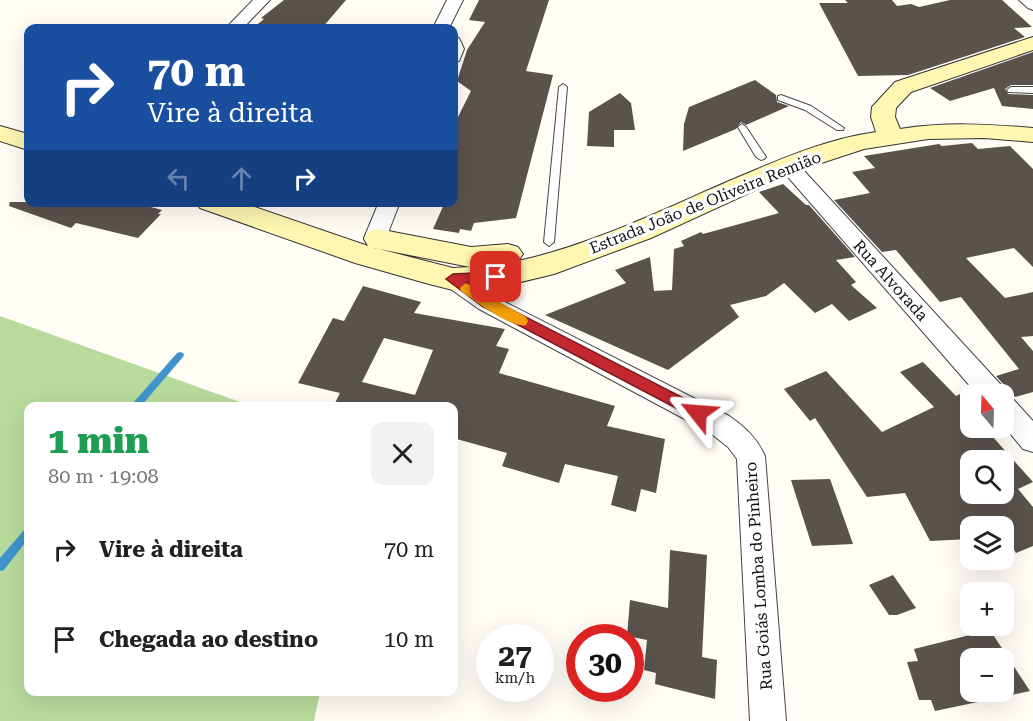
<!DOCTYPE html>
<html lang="pt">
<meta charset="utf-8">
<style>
:root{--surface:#fff;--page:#f2f2f2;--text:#202124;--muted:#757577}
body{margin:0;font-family:"Roboto Serif",serif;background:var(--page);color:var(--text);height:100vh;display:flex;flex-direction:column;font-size:22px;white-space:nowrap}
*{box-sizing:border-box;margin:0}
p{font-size:20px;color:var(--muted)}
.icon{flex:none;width:33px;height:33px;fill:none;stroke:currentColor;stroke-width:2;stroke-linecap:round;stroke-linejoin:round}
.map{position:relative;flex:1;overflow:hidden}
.details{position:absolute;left:24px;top:402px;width:434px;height:294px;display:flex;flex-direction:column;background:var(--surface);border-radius:12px;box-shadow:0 6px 24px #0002}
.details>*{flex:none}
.guide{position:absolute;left:24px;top:24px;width:434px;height:183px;border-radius:12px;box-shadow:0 6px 24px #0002;background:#1a4fa0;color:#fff;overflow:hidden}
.needle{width:39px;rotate:341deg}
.controls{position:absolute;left:960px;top:384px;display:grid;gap:12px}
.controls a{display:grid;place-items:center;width:54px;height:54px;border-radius:12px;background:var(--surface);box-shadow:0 6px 24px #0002;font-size:30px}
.speed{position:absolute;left:476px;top:624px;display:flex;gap:12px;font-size:30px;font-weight:700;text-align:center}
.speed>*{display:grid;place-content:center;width:78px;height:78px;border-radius:50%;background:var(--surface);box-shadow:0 6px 24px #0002;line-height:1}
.speed small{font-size:15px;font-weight:400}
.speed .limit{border:9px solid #d22;background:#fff;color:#111}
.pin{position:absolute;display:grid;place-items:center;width:51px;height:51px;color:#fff;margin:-26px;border-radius:12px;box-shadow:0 3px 9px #0006}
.me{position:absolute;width:66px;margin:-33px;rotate:298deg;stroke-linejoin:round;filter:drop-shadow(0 0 4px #0008)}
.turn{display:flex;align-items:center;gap:21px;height:126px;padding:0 24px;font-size:27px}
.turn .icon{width:78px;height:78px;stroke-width:2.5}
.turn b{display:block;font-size:42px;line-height:51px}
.lanes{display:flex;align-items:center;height:57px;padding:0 24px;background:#0003;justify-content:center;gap:30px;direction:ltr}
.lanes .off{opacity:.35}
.round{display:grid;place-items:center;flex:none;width:63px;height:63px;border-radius:12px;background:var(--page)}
.summary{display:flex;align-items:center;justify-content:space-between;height:102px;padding:0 24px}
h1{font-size:36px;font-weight:800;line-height:45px;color:#1e9e55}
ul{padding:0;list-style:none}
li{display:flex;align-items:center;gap:18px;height:90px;padding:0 24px}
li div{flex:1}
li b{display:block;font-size:22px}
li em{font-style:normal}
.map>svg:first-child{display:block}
.forest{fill:#b8db9d}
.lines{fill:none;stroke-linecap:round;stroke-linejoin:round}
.stream{fill:#4094ce;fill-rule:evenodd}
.building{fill:#5a524d;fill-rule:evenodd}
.lane-casing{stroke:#444;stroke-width:2}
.street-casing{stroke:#444;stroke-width:2}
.secondary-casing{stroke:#333;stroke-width:2}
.lane{fill:#fff;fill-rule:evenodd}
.street{fill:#fff;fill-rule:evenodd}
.secondary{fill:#fef6b1;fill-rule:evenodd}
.route{fill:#c2282e;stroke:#7e1a1e;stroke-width:1.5}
.slow{fill:#f59e0b}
.labels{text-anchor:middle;stroke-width:6;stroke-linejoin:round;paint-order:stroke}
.street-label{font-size:16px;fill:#111;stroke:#fff}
</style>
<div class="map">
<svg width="1033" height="721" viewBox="0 0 1033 721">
<rect width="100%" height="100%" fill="#fffdf5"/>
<polygon class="forest" points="0,316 251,406 28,406 28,692 320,692 314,721 0,721"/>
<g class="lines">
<g class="stream">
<polygon points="180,352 183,353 184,355 183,357 141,406 132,406 133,403 177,353"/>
<polygon points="28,527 28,539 4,570 0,571 0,558 25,529"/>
</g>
</g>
<g class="building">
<polygon points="284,0 346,0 322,28 253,28 264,19 261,18"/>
<polygon points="479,0 549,0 526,71 553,75 516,218 474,223 471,231 460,229 459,233 433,229 445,202 453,202 453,127 471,91 457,81 467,50 485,22 469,20"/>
<polygon points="845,0 892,0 897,6 911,4 919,7 950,0 1002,0 1032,27 1014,28 1025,37 908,75 858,76 819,3 848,3"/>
<polygon points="1033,52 1033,85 1011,85 1005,89 1008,94 1033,95 1033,109 1002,106 994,88 950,101 930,88"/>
<polygon points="755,80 776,95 777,102 789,106 746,125 741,122 736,129 683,151 684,124 689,107"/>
<polygon points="620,93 631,103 635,130 614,130 614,147 587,146 589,112"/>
<polygon points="972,143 978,149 1010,146 1033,169 1033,267 1014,248 966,258 1005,298 1033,292 1033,336 1021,337 1033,351 1033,392 1015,397 996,376 1019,369 961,297 940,302 896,250 882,252 834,200 870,193 852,172 875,168 864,156 939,144 942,146"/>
<polygon points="783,184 806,205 809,205 855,257 836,260 856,282 851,285 877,308 849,321 832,304 815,313 784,283 766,296 730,305 739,317 668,370 545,315 626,283 615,270 650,257 654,291 672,290 674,249 684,246 681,241 701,232 703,234 779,213 759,192"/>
<polygon points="10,202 132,202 162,210 158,214 161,214 138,238 76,223 71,228 9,206"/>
<path d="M363,286L421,302L414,313L505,329L496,346L509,349L499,373L615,406L607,426L665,439L656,493L641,489L636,512L611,505L618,476L565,464L559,483L502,466L507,453L453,438V406H350L335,403L340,393L298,383L333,318L344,321ZM384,338L433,350L415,395L362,382Z"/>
<path d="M923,362L956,396L960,394L970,405V428H985L1033,482L1018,489L1033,507V546L1016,553L1006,537L1004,538V526H970V539L930,541L905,493L867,497L815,418L810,421L784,389L826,371L882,432L934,407L900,372ZM970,460H1004V494H970Z"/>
<polygon points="830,479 853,544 812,546 791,480"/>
<polygon points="670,550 707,555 702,657 717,660 715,699 655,684 656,673 644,670 647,640 627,636 630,600 668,608"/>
<polygon points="893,575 916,608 897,615 889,615 869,585"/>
<path d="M990,630L1030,691L935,711L931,700H919L907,662L918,661L914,649ZM970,658H1004V692H970Z"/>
</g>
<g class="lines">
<g class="lane-casing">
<g id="lane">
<polygon points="563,84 567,87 554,242 549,246 544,242 559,87"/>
<polygon points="1011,87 1033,87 1033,93 1008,92 1007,90"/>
<polygon points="781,95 811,106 844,128 843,130 837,130 805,110 778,100 778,96"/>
<polygon points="742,124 746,127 766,157 764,159 761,160 756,157 738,127"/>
</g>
</g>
<g class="street-casing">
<g id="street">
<polygon points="253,0 270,0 243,28 226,28"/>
<polygon points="447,0 463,0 449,28 433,28"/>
<polygon points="1019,0 1033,0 1033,10 1028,8"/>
<polygon points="453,36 459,38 464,49 459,61 453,62"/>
<polygon points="788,159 795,161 1002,386 1005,396 1013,399 1033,421 1033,452 1023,449 1004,426 1004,394 977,394 781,169 778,165 781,161"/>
<polygon points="379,202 400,202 386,238 383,243 375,246 367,243 364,238"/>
<path d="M453,270L461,273L495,297L729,416C745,427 757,438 765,456L786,721H750L737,459L728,447L709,432L479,309L445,285L441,279L445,273Z"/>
</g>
</g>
<g class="secondary-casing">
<g id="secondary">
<path d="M1033,37V50L911,92L896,108L895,117L900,129C944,122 988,124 1033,128V142L984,138L928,139L864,149L797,171L651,238L554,274L496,288L453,290L429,284L355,263L200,208L197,202H240L371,247L377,249L368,246L364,239L368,232L378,229L471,247L508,244L518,247L523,254L518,261C591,245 660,211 729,181C776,161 825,139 876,132L871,117L872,107L895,82ZM379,249L470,267L453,268Z"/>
<polygon points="0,126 28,134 28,150 0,141"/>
</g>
</g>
<use href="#lane" class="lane"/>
<use href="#street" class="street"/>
<use href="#secondary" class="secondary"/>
</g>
<polygon class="route" points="496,272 501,273 503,277 501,280 467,283 491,299 703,408 705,413 703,417 698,419 693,417 482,306 446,279 453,274"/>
<path class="slow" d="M466,283L526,317L528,321L526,325C512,329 474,300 461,291L460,288Z"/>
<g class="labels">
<g class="street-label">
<text transform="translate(705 202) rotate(-22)" y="6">Estrada João de Oliveira Remião</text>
<text transform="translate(891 280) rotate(48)" y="6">Rua Alvorada</text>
<text transform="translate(758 576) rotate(-94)" y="6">Rua Goiás Lomba do Pinheiro</text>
</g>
</g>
</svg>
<div class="controls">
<a><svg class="needle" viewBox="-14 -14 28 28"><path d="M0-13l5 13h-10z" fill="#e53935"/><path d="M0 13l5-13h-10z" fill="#757577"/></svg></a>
<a><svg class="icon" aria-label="search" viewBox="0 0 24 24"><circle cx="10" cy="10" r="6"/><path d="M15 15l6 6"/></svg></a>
<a><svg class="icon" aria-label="layers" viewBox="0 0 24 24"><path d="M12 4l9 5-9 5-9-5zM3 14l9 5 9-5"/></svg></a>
<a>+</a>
<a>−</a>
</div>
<div class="speed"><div>27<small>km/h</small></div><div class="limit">30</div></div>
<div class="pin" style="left:496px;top:277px;background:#d93025"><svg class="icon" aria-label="arrive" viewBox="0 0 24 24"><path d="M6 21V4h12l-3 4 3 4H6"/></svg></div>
<svg class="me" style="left:698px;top:413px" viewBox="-20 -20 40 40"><path d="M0-17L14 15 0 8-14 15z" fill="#c2282e" stroke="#fff" stroke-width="4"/></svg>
<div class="guide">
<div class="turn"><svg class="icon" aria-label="right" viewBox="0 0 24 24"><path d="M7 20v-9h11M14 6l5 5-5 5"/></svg><div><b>70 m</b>Vire à direita</div></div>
<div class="lanes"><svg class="icon off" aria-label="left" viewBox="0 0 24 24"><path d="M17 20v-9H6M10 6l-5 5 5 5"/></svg><svg class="icon off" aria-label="ahead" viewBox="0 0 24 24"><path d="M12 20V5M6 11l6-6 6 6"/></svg><svg class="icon" aria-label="right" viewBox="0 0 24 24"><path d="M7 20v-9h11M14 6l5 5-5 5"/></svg></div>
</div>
<section class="details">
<div class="summary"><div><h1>1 min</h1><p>80 m · 19:08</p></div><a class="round"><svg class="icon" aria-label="close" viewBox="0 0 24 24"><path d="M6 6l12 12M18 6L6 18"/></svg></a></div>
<ul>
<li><svg class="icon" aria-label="right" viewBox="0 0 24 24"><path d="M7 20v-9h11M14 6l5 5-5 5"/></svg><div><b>Vire à direita</b></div><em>70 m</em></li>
<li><svg class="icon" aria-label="arrive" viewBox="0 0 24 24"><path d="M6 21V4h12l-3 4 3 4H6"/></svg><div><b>Chegada ao destino</b></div><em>10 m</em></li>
</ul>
</section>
</div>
